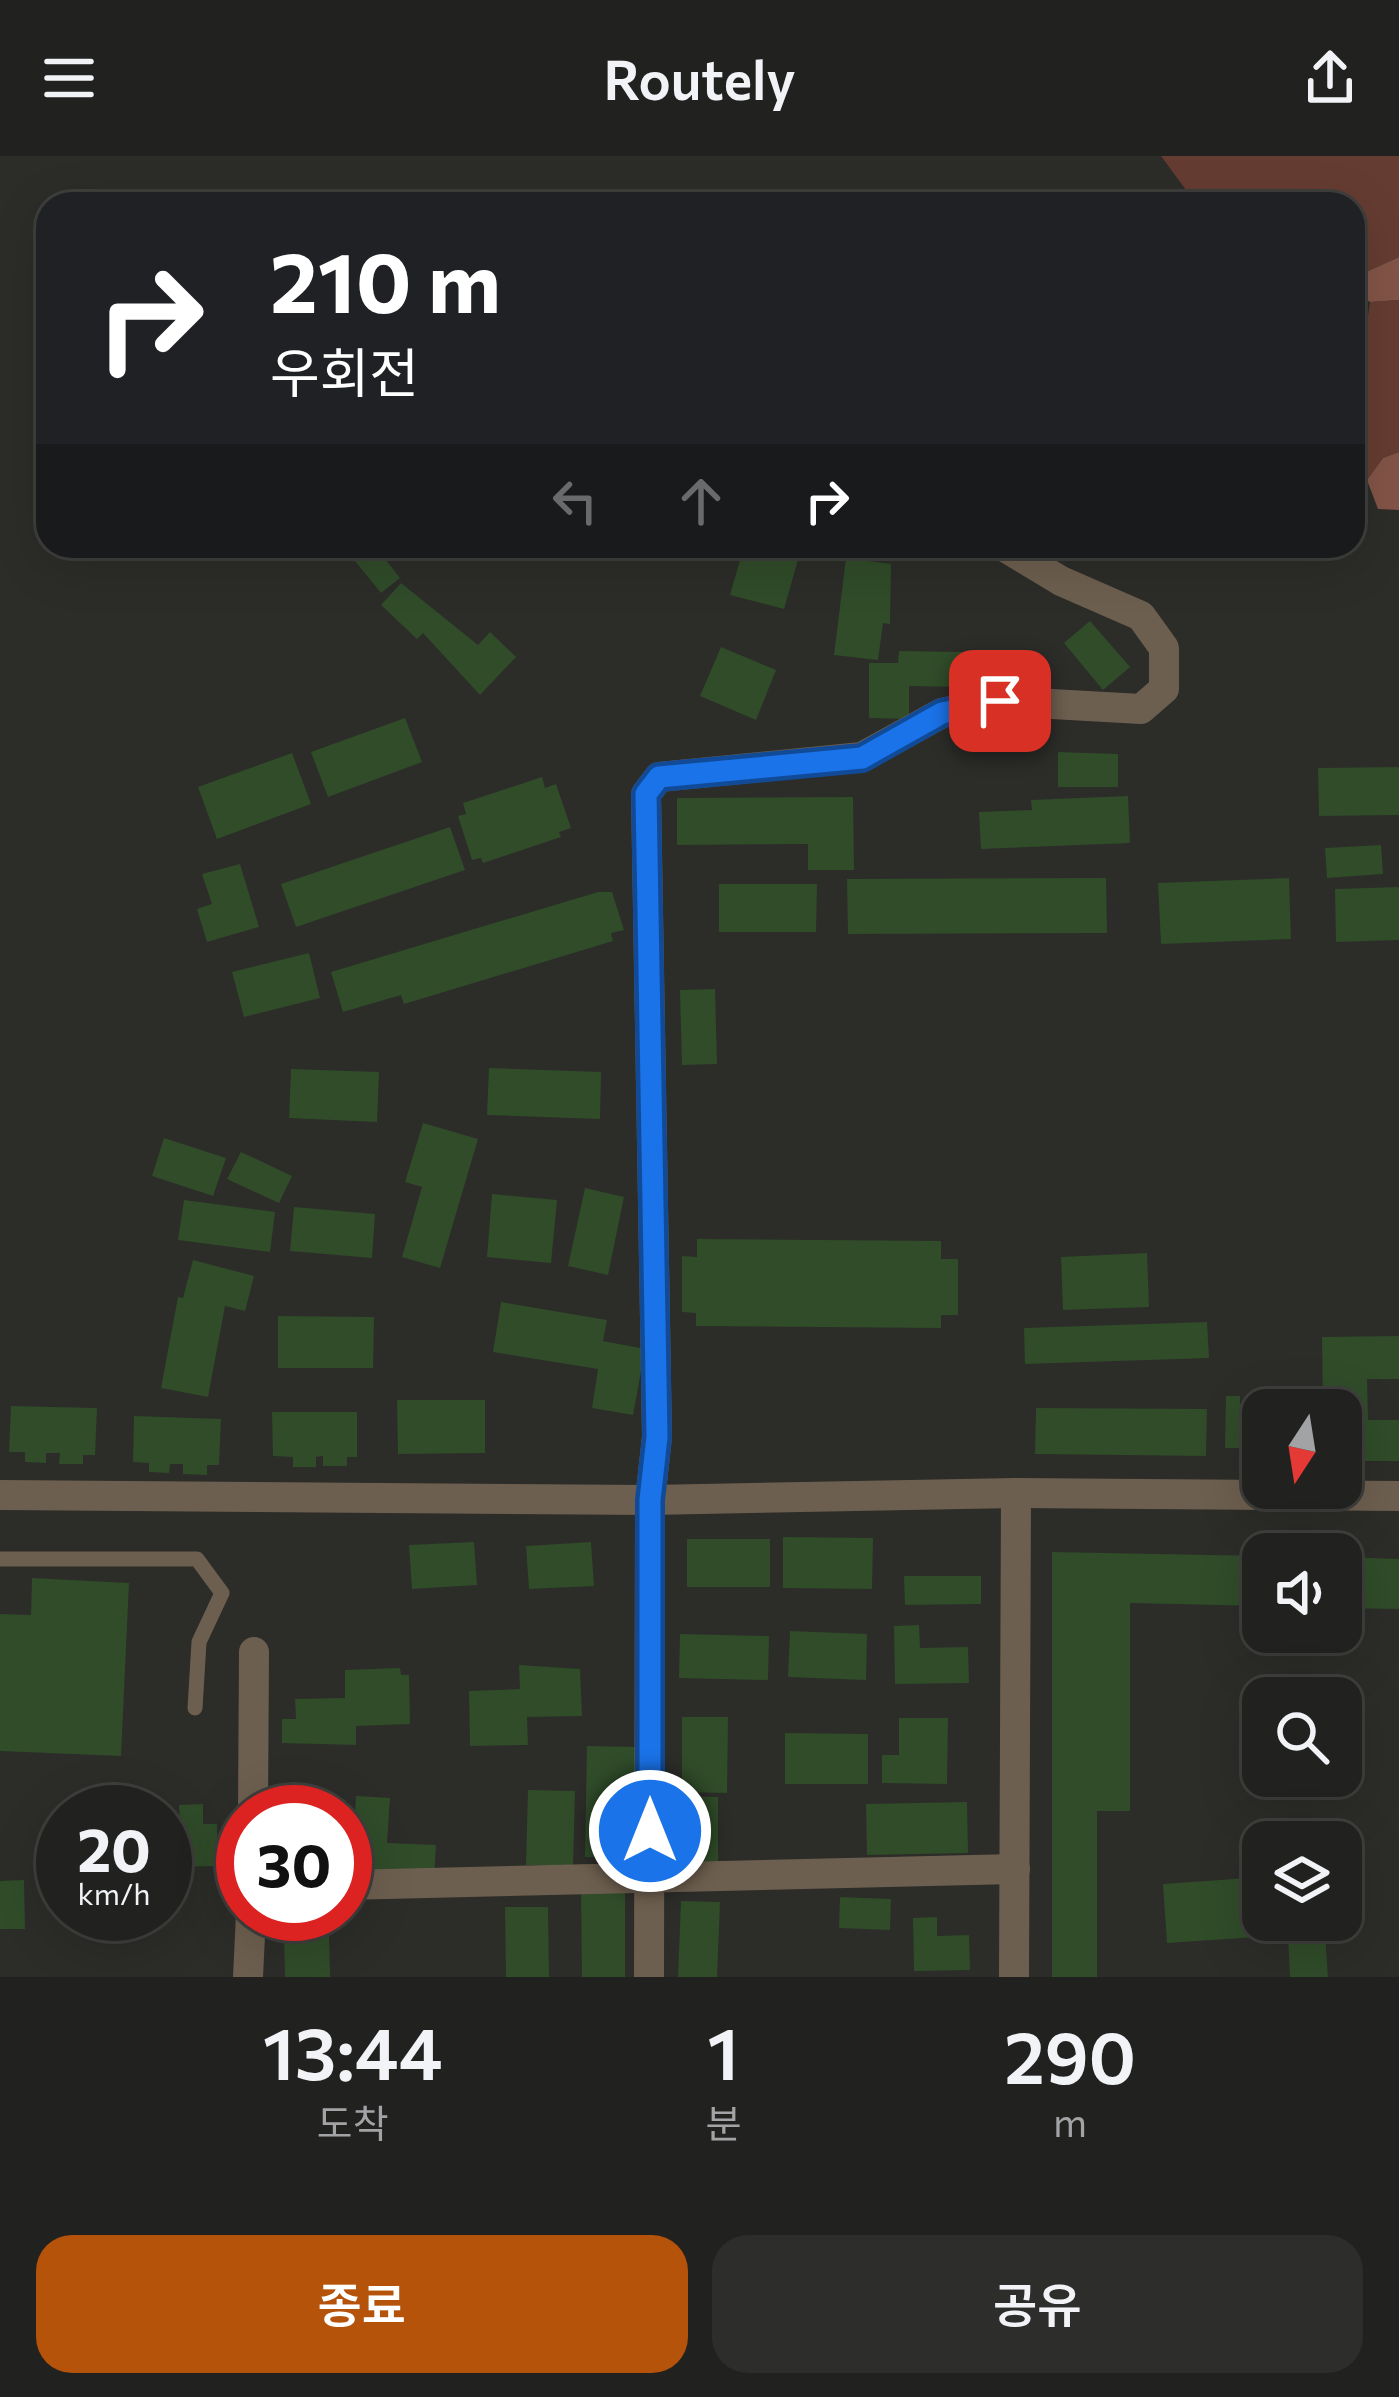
<!DOCTYPE html>
<html lang="ko">
<meta charset="utf-8">
<style>
:root{--surface:#21211f;--page:#2d2e2c;--text:#f1f3f6;--muted:#a2a3a4;--line:#3e3e3d;--accent:#b45309}
body{margin:0;font-family:Commissioner,"Noto Sans KR",sans-serif;background:var(--page);color:var(--text);height:100vh;display:flex;flex-direction:column;font-size:45px;white-space:nowrap}
*{box-sizing:border-box;margin:0}
p{font-size:39px;color:var(--muted)}
.icon{flex:none;width:66px;height:66px;fill:none;stroke:currentColor;stroke-width:2;stroke-linecap:round;stroke-linejoin:round}
.map{position:relative;height:1821px;overflow:hidden}
.panel{display:flex;flex-direction:column;background:var(--surface);flex:1}
.panel>*{flex:none}
.hud{position:absolute;left:36px;top:36px;width:1329px;height:366px;border-radius:36px;box-shadow:0 12px 48px #0002,0 0 0 3px var(--line);background:#202124;color:#fff;overflow:hidden}
.needle{width:78px;rotate:192deg}
.controls{position:absolute;left:1242px;top:1233px;display:grid;gap:24px}
.controls a{display:grid;place-items:center;width:120px;height:120px;border-radius:24px;background:var(--surface);box-shadow:0 12px 48px #0002,0 0 0 3px var(--line);font-size:60px}
.speed{position:absolute;left:36px;top:1629px;display:flex;gap:24px;font-size:60px;font-weight:700;text-align:center}
.speed>*{display:grid;place-content:center;width:156px;height:156px;border-radius:50%;background:var(--surface);box-shadow:0 12px 48px #0002,0 0 0 3px var(--line);line-height:1}
.speed small{font-size:30px;font-weight:400}
.speed .limit{border:18px solid #d22;background:#fff;color:#111}
.pin{position:absolute;display:grid;place-items:center;width:102px;height:102px;color:#fff;margin:-51px;border-radius:24px;box-shadow:0 6px 18px #0006}
.me{position:absolute;width:132px;margin:-66px;rotate:0deg;stroke-linejoin:round;filter:drop-shadow(0 0 9px #0008)}
.turn{display:flex;align-items:center;gap:42px;height:252px;padding:0 36px;font-size:54px}
.turn .icon{width:156px;height:156px;stroke-width:2.5}
.turn b{display:block;font-size:84px;line-height:102px}
.lanes{display:flex;align-items:center;height:114px;padding:0 36px;background:#0003;justify-content:center;gap:60px;direction:ltr}
.lanes .off{opacity:.35}
.eta{display:flex;justify-content:space-evenly;align-items:center;height:204px;text-align:center}
.eta b{font-size:72px;font-weight:600;line-height:84px}
.cta{display:flex;gap:24px;margin-top:auto;padding:24px 36px}
.cta a{flex:1;height:138px;border-radius:36px;background:var(--accent);color:#fff;font-size:48px;font-weight:600;line-height:138px;text-align:center}
.cta a+a{background:var(--page);color:var(--text)}
header{display:flex;justify-content:space-between;align-items:center;height:156px;padding:0 36px;background:var(--surface);font-size:54px;font-weight:600}
.map>svg:first-child{display:block}
.green{fill:#653c31}
.forest{fill:#825447}
.building{fill:#304c29}
.lines{fill:none;stroke-linecap:round;stroke-linejoin:round}
.lane{stroke:#6d5f4f;stroke-width:15}
.street{stroke:#6d5f4f;stroke-width:30}
.route-casing{stroke:#114b97;stroke-width:30}
.route{stroke:#1a73e8;stroke-width:21}
</style>
<header><svg class="icon" aria-label="menu" viewBox="0 0 24 24"><path d="M4 6h16M4 12h16M4 18h16"/></svg>Routely<svg class="icon" aria-label="share" viewBox="0 0 24 24"><path d="M12 15V3M7 8l5-5 5 5M5 13v7h14v-7"/></svg></header>
<div class="map">
<svg width="1399" height="1821" viewBox="0 0 1399 1821">
<rect width="100%" height="100%" fill="#2c2c29"/>
<g class="green">
<polygon points="1161,0 1399,0 1399,101 1353,122 1353,48 1209,48 1186,34"/>
<polygon points="1399,144 1399,296 1383,302 1367,324 1353,319 1353,195 1364,188 1370,146"/>
</g>
<g class="forest">
<polygon points="1399,101 1399,144 1370,146 1353,136 1353,122"/>
<polygon points="1399,296 1399,354 1378,353 1367,324 1383,302"/>
</g>
<g class="building">
<polygon points="365,390 375,390 400,422 381,437 352,401"/>
<polygon points="744,390 801,393 784,453 730,439"/>
<polygon points="846,402 891,408 890,468 883,467 878,504 834,499"/>
<polygon points="401,427 478,489 490,476 516,501 480,539 423,477 417,483 381,449"/>
<polygon points="1090,465 1130,511 1103,534 1064,487"/>
<polygon points="721,491 776,514 756,564 700,540"/>
<polygon points="899,495 962,496 962,531 909,530 909,563 869,562 869,507 898,507"/>
<polygon points="405,562 422,606 328,641 311,596"/>
<polygon points="1058,596 1118,598 1118,631 1058,631"/>
<polygon points="292,597 311,648 217,683 198,631"/>
<polygon points="1399,611 1399,659 1319,660 1318,612"/>
<polygon points="542,621 545,632 556,628 571,672 559,676 561,681 483,707 481,702 472,704 458,660 466,658 463,647"/>
<polygon points="1128,640 1130,687 981,693 979,656 1032,654 1031,644"/>
<polygon points="853,641 854,714 808,714 808,688 677,689 677,642"/>
<polygon points="450,671 465,714 296,771 281,728"/>
<polygon points="1381,689 1383,718 1327,722 1325,692"/>
<polygon points="240,708 259,771 207,786 197,753 212,748 202,718"/>
<polygon points="1106,722 1107,777 848,778 847,723"/>
<polygon points="1289,722 1291,783 1161,788 1158,727"/>
<polygon points="719,728 817,728 816,776 719,776"/>
<polygon points="1399,731 1399,784 1336,786 1335,733"/>
<polygon points="598,736 612,736 624,774 611,777 613,785 404,848 401,839 343,856 331,816"/>
<polygon points="309,797 320,842 244,861 232,816"/>
<polygon points="715,833 717,908 682,909 680,834"/>
<polygon points="489,912 601,916 600,963 487,959"/>
<polygon points="291,913 379,916 377,966 289,962"/>
<polygon points="423,967 478,983 440,1112 402,1101 422,1031 405,1026"/>
<polygon points="164,982 226,1002 213,1040 152,1020"/>
<polygon points="241,996 292,1020 279,1047 227,1023"/>
<polygon points="585,1032 624,1041 608,1119 568,1110"/>
<polygon points="492,1038 557,1044 551,1107 487,1101"/>
<polygon points="184,1044 275,1056 270,1096 178,1084"/>
<polygon points="294,1051 375,1058 372,1102 290,1095"/>
<polygon points="697,1083 941,1085 941,1103 958,1103 958,1159 941,1159 941,1172 696,1170 696,1157 682,1156 682,1100 697,1101"/>
<polygon points="1147,1097 1149,1151 1063,1154 1061,1101"/>
<polygon points="193,1104 254,1120 245,1155 225,1150 208,1241 161,1232 178,1141 183,1142"/>
<polygon points="501,1146 607,1164 603,1185 645,1193 633,1259 592,1252 598,1213 493,1196"/>
<polygon points="278,1160 374,1161 373,1212 278,1212"/>
<polygon points="1207,1166 1209,1202 1025,1208 1024,1172"/>
<polygon points="1399,1180 1399,1223 1367,1223 1368,1264 1399,1264 1399,1305 1341,1305 1341,1254 1323,1254 1322,1181"/>
<polygon points="1226,1240 1240,1240 1240,1248 1298,1248 1298,1254 1263,1254 1263,1292 1225,1292"/>
<polygon points="397,1244 485,1244 485,1297 398,1298"/>
<polygon points="11,1250 97,1252 95,1299 83,1299 83,1308 59,1308 60,1297 46,1297 46,1307 25,1306 25,1296 9,1296"/>
<polygon points="1036,1252 1207,1253 1206,1300 1035,1298"/>
<polygon points="272,1256 357,1256 357,1301 347,1301 347,1310 323,1310 323,1300 316,1301 316,1311 293,1311 293,1301 273,1300"/>
<polygon points="134,1260 221,1263 219,1309 207,1309 207,1319 183,1318 183,1308 170,1308 169,1317 149,1316 149,1307 133,1306"/>
<polygon points="783,1381 873,1382 872,1433 783,1432"/>
<rect x="687" y="1383" width="83" height="48"/>
<polygon points="474,1386 477,1429 412,1433 409,1389"/>
<polygon points="591,1386 594,1430 529,1433 526,1390"/>
<polygon points="1052,1396 1263,1400 1263,1450 1130,1447 1130,1655 1097,1655 1097,1821 1052,1821"/>
<polygon points="1341,1401 1399,1403 1399,1453 1341,1452"/>
<polygon points="904,1420 981,1420 981,1448 905,1449"/>
<polygon points="32,1422 129,1427 121,1600 0,1595 0,1458 31,1459"/>
<polygon points="919,1469 920,1492 968,1491 969,1527 895,1528 894,1470"/>
<polygon points="790,1475 867,1478 866,1524 788,1521"/>
<polygon points="680,1478 769,1480 768,1524 679,1522"/>
<polygon points="519,1509 580,1513 582,1560 527,1561 528,1589 470,1590 469,1535 520,1533"/>
<polygon points="400,1512 401,1519 409,1519 410,1568 356,1570 356,1589 282,1587 282,1563 296,1563 295,1543 345,1542 345,1514"/>
<polygon points="682,1561 728,1561 727,1637 682,1636"/>
<polygon points="899,1562 948,1562 947,1628 882,1627 882,1599 899,1599"/>
<polygon points="785,1577 868,1578 868,1628 785,1628"/>
<polygon points="587,1590 637,1591 635,1702 585,1701"/>
<polygon points="528,1634 575,1635 573,1710 526,1709"/>
<polygon points="356,1640 390,1642 387,1687 436,1689 434,1722 352,1718"/>
<polygon points="668,1640 718,1641 718,1707 668,1706"/>
<polygon points="967,1646 968,1697 867,1699 866,1648"/>
<polygon points="203,1648 203,1668 217,1668 218,1710 165,1711 165,1668 180,1668 179,1649"/>
<polygon points="1263,1721 1263,1764 1324,1764 1328,1821 1290,1821 1288,1779 1167,1787 1163,1728"/>
<polygon points="24,1724 25,1773 0,1773 0,1725"/>
<polygon points="581,1736 625,1736 625,1821 582,1821"/>
<polygon points="840,1741 891,1743 890,1774 839,1772"/>
<polygon points="681,1745 720,1746 717,1821 678,1821"/>
<polygon points="505,1751 548,1751 549,1821 506,1821"/>
<polygon points="937,1761 937,1780 969,1779 970,1814 914,1815 913,1762"/>
<polygon points="284,1779 329,1779 330,1821 285,1821"/>
</g>
<g class="lines">
<polyline class="lane" points="0,1403 197,1403 222,1437 199,1486 195,1552"/>
<g class="street">
<polyline points="0,1339 650,1344 1016,1337 1399,1340"/>
<polyline points="253,1656 254,1496"/>
<polyline points="345,1729 1015,1713"/>
<polyline points="248,1821 251,1758"/>
<polyline points="649,1821 650,1344 657,1281 646,638 659,621 862,601 942,557 1000,545 1141,553 1164,533 1164,492 1141,460 1061,425 1003,390"/>
<polyline points="1014,1821 1016,1337"/>
</g>
</g>
<g class="lines">
<g class="route-casing">
<polyline id="route" points="650,1675 650,1344 657,1281 646,638 659,621 862,602 942,557 1000,545"/>
</g>
<use href="#route" class="route"/>
</g>
</svg>
<div class="controls">
<a><svg class="needle" viewBox="-14 -14 28 28"><path d="M0-13l5 13h-10z" fill="#e53935"/><path d="M0 13l5-13h-10z" fill="#a2a3a4"/></svg></a>
<a><svg class="icon" aria-label="sound" viewBox="0 0 24 24"><path d="M4 9h4l5-4v14l-5-4H4zM17 9q2 3 0 6"/></svg></a>
<a><svg class="icon" aria-label="search" viewBox="0 0 24 24"><circle cx="10" cy="10" r="6"/><path d="M15 15l6 6"/></svg></a>
<a><svg class="icon" aria-label="layers" viewBox="0 0 24 24"><path d="M12 4l9 5-9 5-9-5zM3 14l9 5 9-5"/></svg></a>
</div>
<div class="speed"><div>20<small>km/h</small></div><div class="limit">30</div></div>
<div class="pin" style="left:1000px;top:545px;background:#d93025"><svg class="icon" aria-label="arrive" viewBox="0 0 24 24"><path d="M6 21V4h12l-3 4 3 4H6"/></svg></div>
<svg class="me" style="left:650px;top:1675px" viewBox="-20 -20 40 40"><circle r="17" fill="#1a73e8" stroke="#fff" stroke-width="3"/><path d="M0-11L8 9 0 5-8 9z" fill="#fff"/></svg>
<div class="hud">
<div class="turn"><svg class="icon" aria-label="right" viewBox="0 0 24 24"><path d="M7 20v-9h11M14 6l5 5-5 5"/></svg><div><b>210 m</b>우회전</div></div>
<div class="lanes"><svg class="icon off" aria-label="left" viewBox="0 0 24 24"><path d="M17 20v-9H6M10 6l-5 5 5 5"/></svg><svg class="icon off" aria-label="ahead" viewBox="0 0 24 24"><path d="M12 20V5M6 11l6-6 6 6"/></svg><svg class="icon" aria-label="right" viewBox="0 0 24 24"><path d="M7 20v-9h11M14 6l5 5-5 5"/></svg></div>
</div>
</div>
<section class="panel">
<div class="eta">
<div><b>13:44</b><p>도착</p></div>
<div><b>1</b><p>분</p></div>
<div><b>290</b><p>m</p></div>
</div>
<div class="cta"><a>종료</a><a>공유</a></div>
</section>
